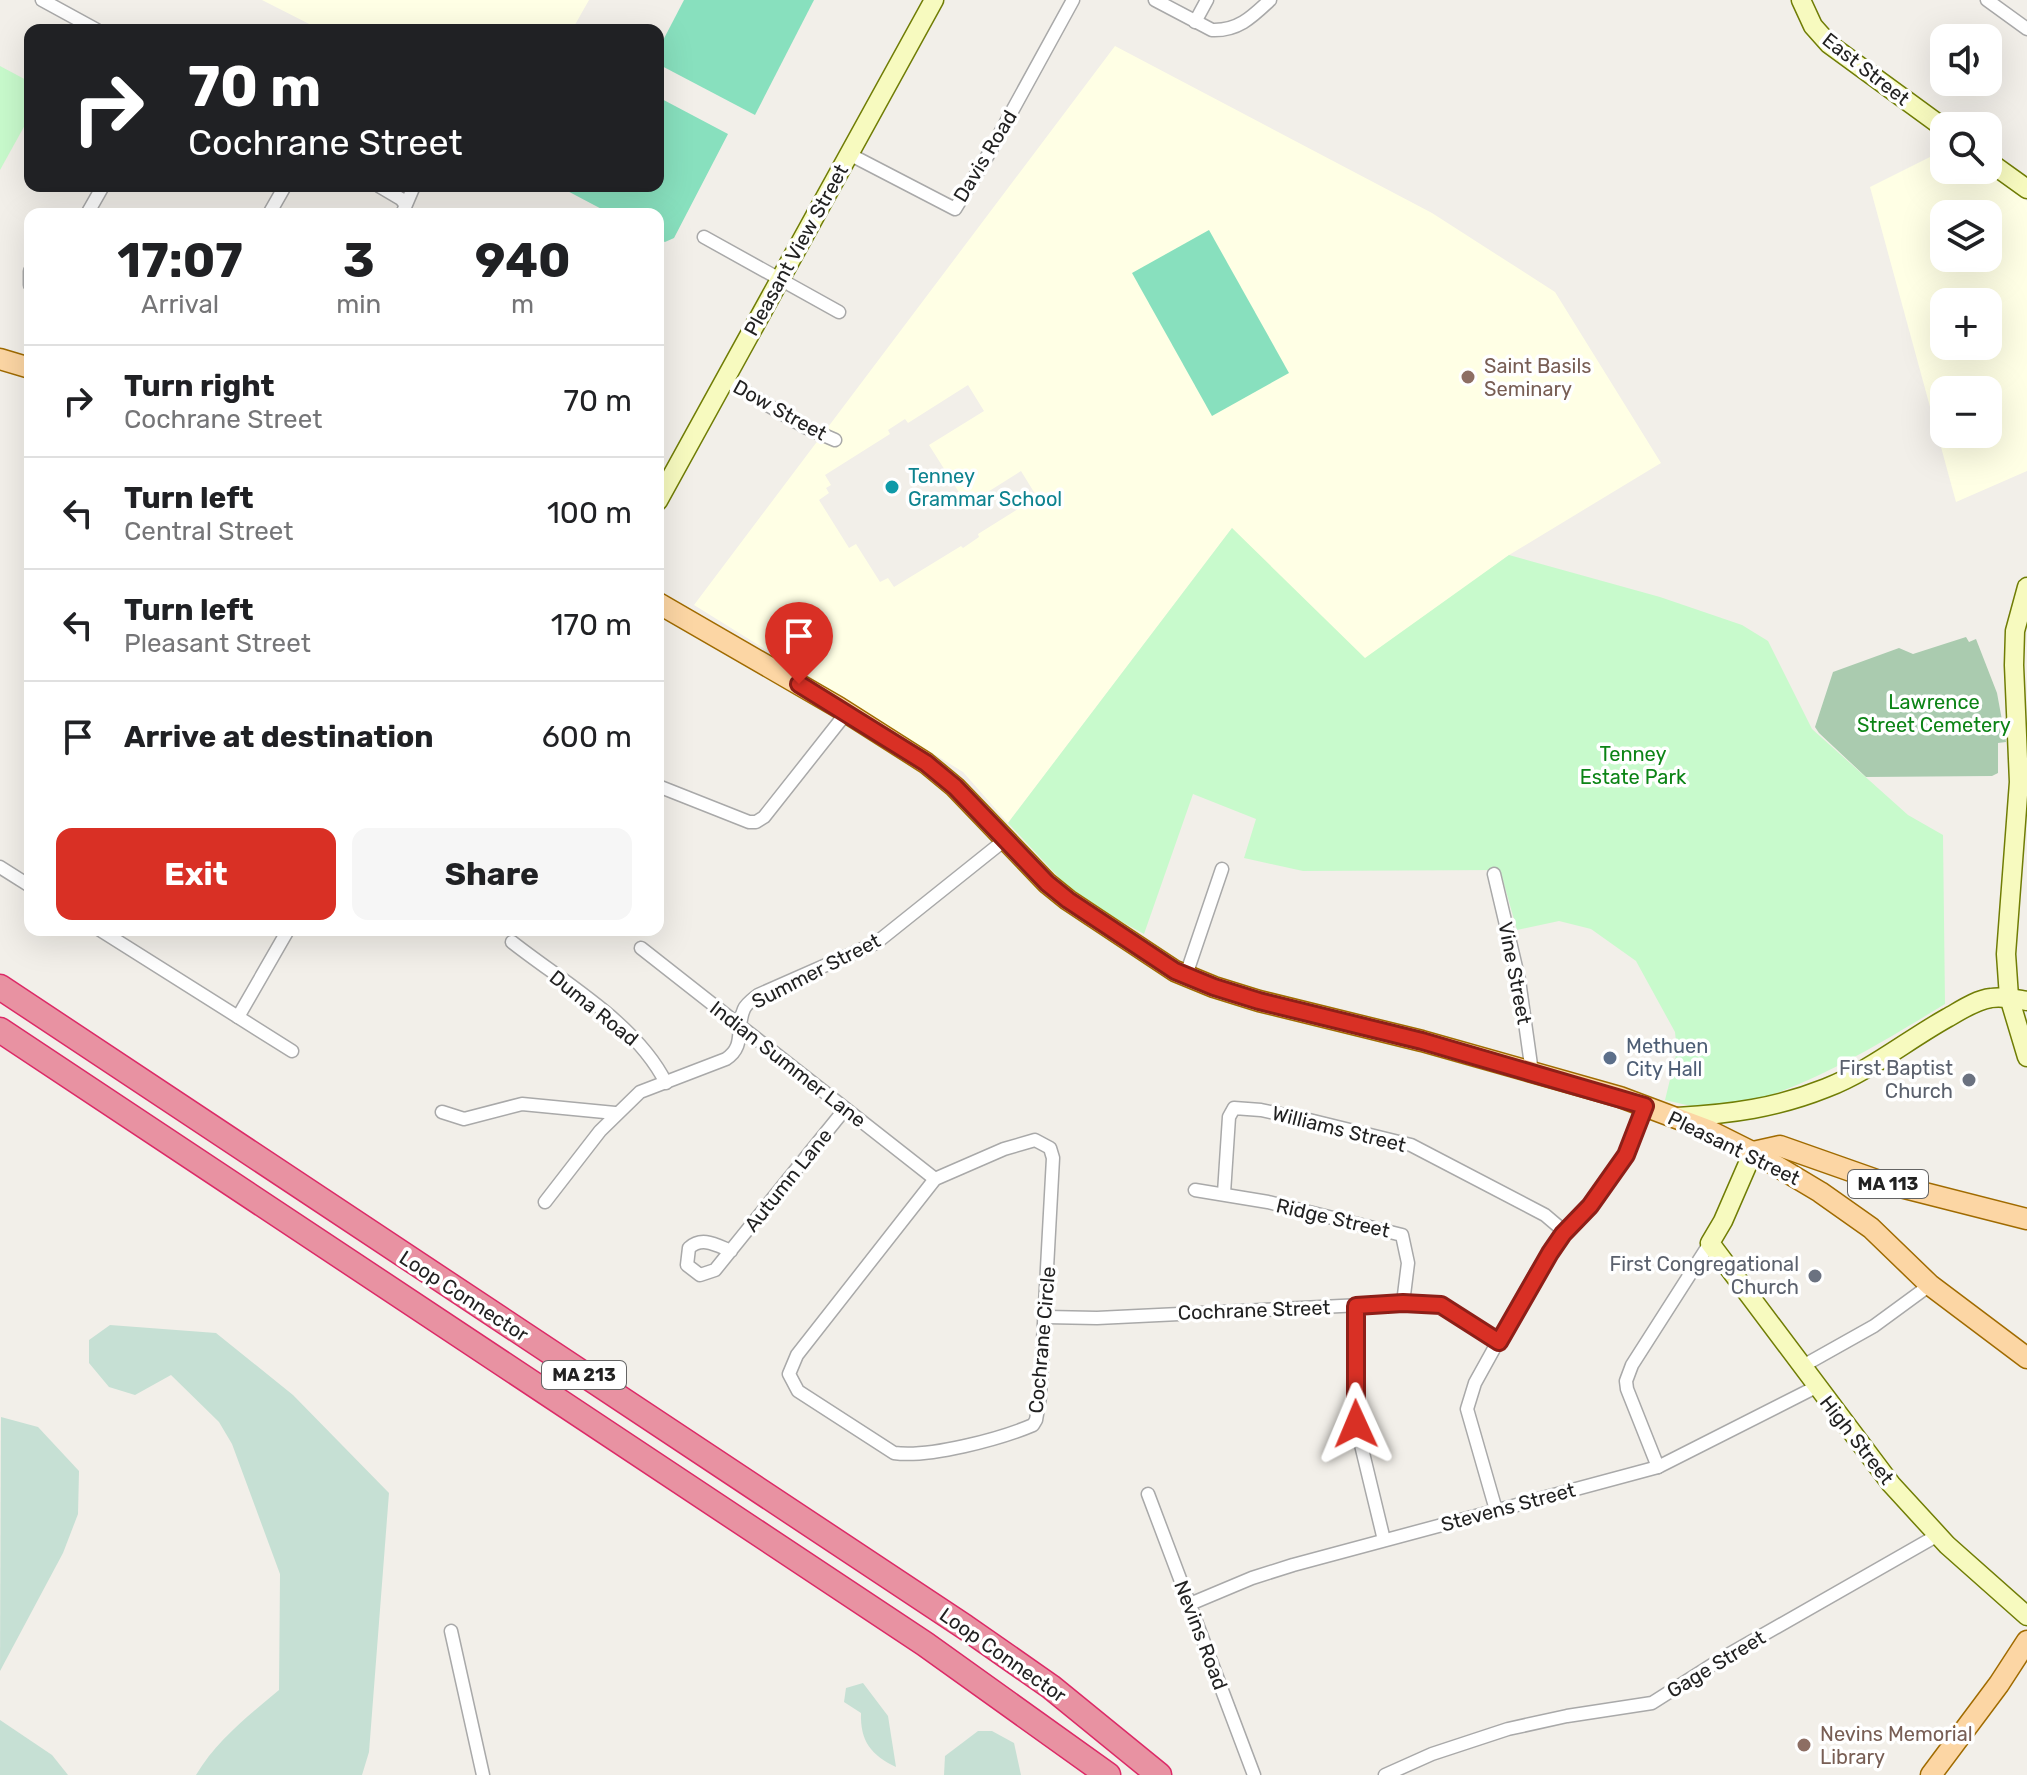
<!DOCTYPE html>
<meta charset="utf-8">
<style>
:root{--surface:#fff;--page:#f6f6f6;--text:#202124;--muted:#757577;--line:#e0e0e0;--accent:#d93025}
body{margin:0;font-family:Rubik,sans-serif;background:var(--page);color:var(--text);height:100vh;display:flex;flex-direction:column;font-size:30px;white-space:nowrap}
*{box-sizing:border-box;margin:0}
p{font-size:26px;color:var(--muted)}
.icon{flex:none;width:44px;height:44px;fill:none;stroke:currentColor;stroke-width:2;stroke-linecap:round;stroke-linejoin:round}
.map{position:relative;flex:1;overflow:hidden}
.drawer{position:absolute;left:24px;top:208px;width:640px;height:728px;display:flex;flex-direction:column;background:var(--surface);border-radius:16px;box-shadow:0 8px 32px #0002}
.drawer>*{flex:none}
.top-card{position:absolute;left:24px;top:24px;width:640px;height:168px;border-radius:16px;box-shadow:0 8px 32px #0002;background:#202124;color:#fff;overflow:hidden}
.buttons{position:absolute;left:1930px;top:24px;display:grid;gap:16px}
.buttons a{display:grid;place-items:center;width:72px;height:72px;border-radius:16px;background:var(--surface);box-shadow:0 8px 32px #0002;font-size:40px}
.pin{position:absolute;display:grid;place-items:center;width:68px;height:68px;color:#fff;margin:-82px -34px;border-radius:50% 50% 50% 0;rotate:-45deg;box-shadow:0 0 8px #0007}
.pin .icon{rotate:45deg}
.me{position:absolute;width:88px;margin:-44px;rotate:359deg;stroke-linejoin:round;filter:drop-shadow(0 0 6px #0008)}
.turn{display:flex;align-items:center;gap:28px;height:168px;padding:0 32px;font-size:36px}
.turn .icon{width:104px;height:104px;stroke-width:2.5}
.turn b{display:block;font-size:56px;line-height:68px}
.eta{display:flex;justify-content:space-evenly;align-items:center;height:136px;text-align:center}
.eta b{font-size:48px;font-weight:700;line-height:56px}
.action{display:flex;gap:16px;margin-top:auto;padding:16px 32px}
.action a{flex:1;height:92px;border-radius:16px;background:var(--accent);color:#fff;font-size:32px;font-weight:700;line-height:92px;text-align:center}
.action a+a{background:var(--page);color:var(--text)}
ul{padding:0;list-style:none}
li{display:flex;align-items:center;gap:24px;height:112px;padding:0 32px;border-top:2px solid var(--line)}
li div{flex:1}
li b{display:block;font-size:30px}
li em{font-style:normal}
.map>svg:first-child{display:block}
.education{fill:#ffffe5;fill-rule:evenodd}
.wetland{fill:#c6e0d4}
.cemetery{fill:#aacbaf}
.park{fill:#c8facc}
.pitch{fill:#88e0be}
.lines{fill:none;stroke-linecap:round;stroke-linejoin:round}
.street-casing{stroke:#a9a9a9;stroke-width:15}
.secondary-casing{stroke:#707d05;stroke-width:21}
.primary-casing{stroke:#a06b00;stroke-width:23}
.highway-casing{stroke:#dc2a67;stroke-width:27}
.street{stroke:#fff;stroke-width:12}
.secondary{stroke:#f7fabf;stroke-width:18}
.primary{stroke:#fcd6a4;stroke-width:20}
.highway{stroke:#e892a2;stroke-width:24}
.route-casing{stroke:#8d1f18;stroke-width:20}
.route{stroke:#d93025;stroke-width:14}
.education-dot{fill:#8d6e63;stroke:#fff;stroke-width:3}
.culture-dot{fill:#0f9aa8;stroke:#fff;stroke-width:3}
.service-dot{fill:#5c6f8a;stroke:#fff;stroke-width:3}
.worship-dot{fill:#6b7280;stroke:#fff;stroke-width:3}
.labels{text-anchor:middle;stroke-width:7;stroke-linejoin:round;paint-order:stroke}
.shield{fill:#fff;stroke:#646464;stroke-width:2}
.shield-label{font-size:18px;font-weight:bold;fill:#222}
.street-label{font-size:20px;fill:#222;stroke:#fff}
.education-label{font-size:20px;fill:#785e54;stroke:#fff;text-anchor:start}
.culture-label{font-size:20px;fill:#0d838f;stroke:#fff;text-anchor:start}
.park-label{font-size:20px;fill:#0c8416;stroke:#fff}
.service-label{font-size:20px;fill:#4e5e75;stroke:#fff;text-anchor:start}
.worship-label{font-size:20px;fill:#5b616d;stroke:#fff;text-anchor:end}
</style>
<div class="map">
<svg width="2027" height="1775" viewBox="0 0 2027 1775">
<rect width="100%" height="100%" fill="#f2efe9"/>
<g class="education">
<polygon points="262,0 589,0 572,30 321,30"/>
<path d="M1115,46L1432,213L1555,292L1661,463L1509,555L1362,663L1232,528L1008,823L963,772L694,605ZM968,385L984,411L929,445L967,505L1021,471L1037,497L978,534L979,537L963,548L961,546L894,587L888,578L880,582L856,544L849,548L819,500L829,493L826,488L831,485L825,475L890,434L888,430L905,419L908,423Z"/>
<path d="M1944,150V170H1988L2027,201V471L1956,502L1870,187ZM1944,214H1988V258H1944ZM1944,302H1988V346H1944ZM1944,390H1988V434H1944Z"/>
</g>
<g class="wetland">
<path d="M110,1325L216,1333L293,1395L389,1493L369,1752L362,1775H196C217,1740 248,1716 279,1690L280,1574L232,1444L219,1422L171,1375L135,1395L109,1387L89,1363V1340Z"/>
<polygon points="1,1417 38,1427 79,1471 78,1514 63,1553 0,1671"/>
<path d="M863,1683L888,1716L896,1767C871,1755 860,1741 861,1713L844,1702L846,1688Z"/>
<polygon points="0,1720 52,1755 68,1775 0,1775"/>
<polygon points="978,1731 992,1731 1014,1743 1021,1775 944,1775 945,1756"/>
</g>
<polygon class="cemetery" points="1966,637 1969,642 1976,639 1997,693 2006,742 1998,743 1998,773 1992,776 1866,777 1819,733 1815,727 1833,672 1899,648 1913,654"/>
<g class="park">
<polygon points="0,66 30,82 30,116 0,170"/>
<path d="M1232,528L1365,658L1509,555L1660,597L1742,625L1768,641L1812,729L1908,815L1943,835L1945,1004C1884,1041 1768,1115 1696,1107C1685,1105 1675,1102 1665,1100L1677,1051L1675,1032L1636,961L1591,929L1559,921L1517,930L1500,870L1303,871L1244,858L1256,819L1193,794L1144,934L1077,897L1008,823Z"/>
</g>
<g class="pitch">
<polygon points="684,0 814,0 755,115 658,64 658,50"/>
<polygon points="658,97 728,134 674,238 665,242 658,239 658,214 611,214 558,186 658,186"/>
<polygon points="1209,230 1289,373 1212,416 1132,273"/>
</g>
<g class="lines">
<g class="street-casing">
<g id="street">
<polyline points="42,0 97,30"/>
<path d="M1155,0L1212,30C1238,31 1252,17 1270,0"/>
<polyline points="1987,0 2027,29"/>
<polyline points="1195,22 1207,0"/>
<polyline points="849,154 955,209 988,155 1073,0"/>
<polyline points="379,186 401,199 405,204"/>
<polyline points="87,214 103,186"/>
<polyline points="269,214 285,186"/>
<polyline points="402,214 414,186"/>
<polyline points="704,237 839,312"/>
<polyline points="30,271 30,285"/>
<polyline points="725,380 805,427 835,440"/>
<polyline points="658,786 749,822 756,822 764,817 847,712"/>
<polyline points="0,867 30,886"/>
<polyline points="1494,874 1519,980 1532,1072"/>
<polyline points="100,930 292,1051"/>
<path d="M512,942C564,983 636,1023 666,1083"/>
<polyline points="641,948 935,1179"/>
<polyline points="1186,975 1222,869"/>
<polyline points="238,1017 288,930"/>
<polyline points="442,1112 464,1119 522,1104 615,1113"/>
<path d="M1035,1140L1050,1148L1053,1158L1040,1397L1036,1420L1033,1425C1000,1439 929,1458 894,1453L798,1391L789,1374L797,1355L935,1179L1004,1149Z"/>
<polyline points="1195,1190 1268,1202 1402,1235 1408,1263 1403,1303"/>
<polyline points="1224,1193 1229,1117 1234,1108 1261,1110 1309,1120 1411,1145 1545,1215 1565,1232"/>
<path d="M545,1202L600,1131L640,1092L726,1059C746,1046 735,1029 744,1009C746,1004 753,999 758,995L876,943L1006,839"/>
<path d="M731,1251C716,1245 702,1236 689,1248L687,1265L700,1275L715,1270L845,1109"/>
<polyline points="1356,1306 1356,1424 1384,1540"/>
<polyline points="1046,1317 1097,1318 1422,1302 1441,1305 1499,1342"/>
<polyline points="1801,1367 1874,1326 1930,1285"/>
<polyline points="1658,1467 1627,1389 1626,1381 1632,1365 1710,1243"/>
<polyline points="1148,1494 1254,1775"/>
<polyline points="1496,1510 1467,1409 1475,1383 1537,1271 1563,1234 1590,1206 1626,1155 1645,1106"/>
<polyline points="1190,1604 1252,1578 1293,1565 1658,1467 1816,1387"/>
<polyline points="451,1631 483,1775"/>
<polyline points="1385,1775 1432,1754 1508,1729 1567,1716 1652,1703 1726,1656 1938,1535"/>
</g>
</g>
<g class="secondary-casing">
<g id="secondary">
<polyline points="1801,0 1813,26 1829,44 1944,128"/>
<polyline points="1988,161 2027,189"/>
<polyline points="658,501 934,0"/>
<polyline points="2027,587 2015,631 2014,665 2019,782 2006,954 2009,997 2027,1057"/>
<path d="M1677,1117C1731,1114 1776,1108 1826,1088C1870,1071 1906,1041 1947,1018C1960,1011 1975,1000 1991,998C2003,996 2015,999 2027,1001"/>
<polyline points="1753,1152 1723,1221 1710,1243 1891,1484 1947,1545 2027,1616"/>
</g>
</g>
<g class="primary-casing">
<g id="primary">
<polyline points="0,359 30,368"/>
<polyline points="658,603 838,707 926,763 955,787 1047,883 1068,900 1175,971 1214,987 1259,1001 1422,1041 1620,1097 1708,1130 1760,1156 1820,1192 1871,1228 1930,1285 2027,1358"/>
<polyline points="1753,1152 1780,1146 1885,1183 2027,1219"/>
<polyline points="1931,1775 1999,1684 2027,1641"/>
</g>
</g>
<g class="highway-casing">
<g id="highway">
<polyline points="0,987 965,1627 1051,1687 1159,1775"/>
<polyline points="0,1030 925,1644 1108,1775"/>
</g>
</g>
<use href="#street" class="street"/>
<use href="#secondary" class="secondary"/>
<use href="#primary" class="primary"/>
<use href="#highway" class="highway"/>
</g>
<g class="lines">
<g class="route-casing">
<polyline id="route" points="799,684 926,763 955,787 1047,883 1068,900 1175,971 1214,987 1259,1001 1422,1041 1645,1106 1626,1155 1590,1206 1563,1234 1550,1253 1499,1342 1441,1305 1403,1303 1356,1306 1356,1424"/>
</g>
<use href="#route" class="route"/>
</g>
<g class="education-dot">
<circle cx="1468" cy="377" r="8"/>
<circle cx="1804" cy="1745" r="8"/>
</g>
<circle class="culture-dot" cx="892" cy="487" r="8"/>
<circle class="service-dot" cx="1610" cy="1058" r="8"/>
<g class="worship-dot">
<circle cx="1969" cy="1080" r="8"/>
<circle cx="1815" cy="1276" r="8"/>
</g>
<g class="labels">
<g class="shield">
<rect x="1848" y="1170" width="80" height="28" rx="6"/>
<rect x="542" y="1361" width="84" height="28" rx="6"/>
</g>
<g class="shield-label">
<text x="1888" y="1190">MA 113</text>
<text x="584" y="1381">MA 213</text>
</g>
<g class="street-label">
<text transform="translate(1866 69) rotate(38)" y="7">East Street</text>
<text transform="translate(985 156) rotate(-59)" y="7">Davis Road</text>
<text transform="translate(796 250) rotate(-61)" y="7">Pleasant View Street</text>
<text transform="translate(780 410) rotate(29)" y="7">Dow Street</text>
<text transform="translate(816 971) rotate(-27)" y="7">Summer Street</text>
<text transform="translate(1515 973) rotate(79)" y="7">Vine Street</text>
<text transform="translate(594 1008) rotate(39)" y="7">Duma Road</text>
<text transform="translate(788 1064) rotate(38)" y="7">Indian Summer Lane</text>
<text transform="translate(1339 1129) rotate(14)" y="7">Williams Street</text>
<text transform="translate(1734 1148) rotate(26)" y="7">Pleasant Street</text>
<text transform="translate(788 1180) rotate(-51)" y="7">Autumn Lane</text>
<text transform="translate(1333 1218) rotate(13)" y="7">Ridge Street</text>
<text transform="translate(464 1296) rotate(33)" y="7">Loop Connector</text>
<text transform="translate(1254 1310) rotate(-2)" y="7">Cochrane Street</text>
<text transform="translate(1042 1340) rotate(-85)" y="7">Cochrane Circle</text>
<text transform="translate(1857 1440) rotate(52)" y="7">High Street</text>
<text transform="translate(1508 1507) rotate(-15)" y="7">Stevens Street</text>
<text transform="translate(1201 1635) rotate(69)" y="7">Nevins Road</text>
<text transform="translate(1003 1655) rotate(35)" y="7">Loop Connector</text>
<text transform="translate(1716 1664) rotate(-31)" y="7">Gage Street</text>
</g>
<g class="education-label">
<text x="1484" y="373">Saint Basils<tspan x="1484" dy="23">Seminary</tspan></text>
<text x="1820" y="1741">Nevins Memorial<tspan x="1820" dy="23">Library</tspan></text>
</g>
<g class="culture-label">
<text x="908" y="483">Tenney<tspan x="908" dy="23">Grammar School</tspan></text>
</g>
<g class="park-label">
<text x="1934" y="709">Lawrence<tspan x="1934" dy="23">Street Cemetery</tspan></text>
<text x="1633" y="761">Tenney<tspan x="1633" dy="23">Estate Park</tspan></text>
</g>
<g class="service-label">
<text x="1626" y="1053">Methuen<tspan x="1626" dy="23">City Hall</tspan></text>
</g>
<g class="worship-label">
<text x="1953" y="1075">First Baptist<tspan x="1953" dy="23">Church</tspan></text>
<text x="1799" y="1271">First Congregational<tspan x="1799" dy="23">Church</tspan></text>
</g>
</g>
</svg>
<div class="buttons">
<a><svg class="icon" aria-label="sound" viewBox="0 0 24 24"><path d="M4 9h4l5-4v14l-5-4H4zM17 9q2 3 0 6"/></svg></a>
<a><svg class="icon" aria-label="search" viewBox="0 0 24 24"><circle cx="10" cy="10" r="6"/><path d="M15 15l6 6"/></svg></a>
<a><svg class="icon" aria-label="layers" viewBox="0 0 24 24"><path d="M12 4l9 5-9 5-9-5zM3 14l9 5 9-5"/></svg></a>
<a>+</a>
<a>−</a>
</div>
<div class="pin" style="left:799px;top:684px;background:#d93025"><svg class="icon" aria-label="arrive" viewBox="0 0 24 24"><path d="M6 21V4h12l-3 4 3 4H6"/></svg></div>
<svg class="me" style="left:1356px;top:1424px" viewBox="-20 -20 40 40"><path d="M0-17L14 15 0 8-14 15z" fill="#d93025" stroke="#fff" stroke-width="4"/></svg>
<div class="top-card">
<div class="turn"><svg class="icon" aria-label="right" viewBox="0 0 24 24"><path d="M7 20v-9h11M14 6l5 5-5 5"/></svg><div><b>70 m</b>Cochrane Street</div></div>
</div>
<section class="drawer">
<div class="eta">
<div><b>17:07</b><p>Arrival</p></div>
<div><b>3</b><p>min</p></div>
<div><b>940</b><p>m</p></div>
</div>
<ul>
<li><svg class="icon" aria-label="right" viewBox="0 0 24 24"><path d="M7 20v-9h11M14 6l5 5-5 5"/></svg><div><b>Turn right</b><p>Cochrane Street</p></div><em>70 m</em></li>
<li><svg class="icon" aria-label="left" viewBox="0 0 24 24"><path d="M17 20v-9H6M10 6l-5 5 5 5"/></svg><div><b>Turn left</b><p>Central Street</p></div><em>100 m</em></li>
<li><svg class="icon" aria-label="left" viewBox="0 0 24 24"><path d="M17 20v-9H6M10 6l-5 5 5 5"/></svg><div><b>Turn left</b><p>Pleasant Street</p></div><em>170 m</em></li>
<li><svg class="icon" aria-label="arrive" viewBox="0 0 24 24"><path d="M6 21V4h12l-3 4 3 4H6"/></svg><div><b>Arrive at destination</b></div><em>600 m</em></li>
</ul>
<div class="action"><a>Exit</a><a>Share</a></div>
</section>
</div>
